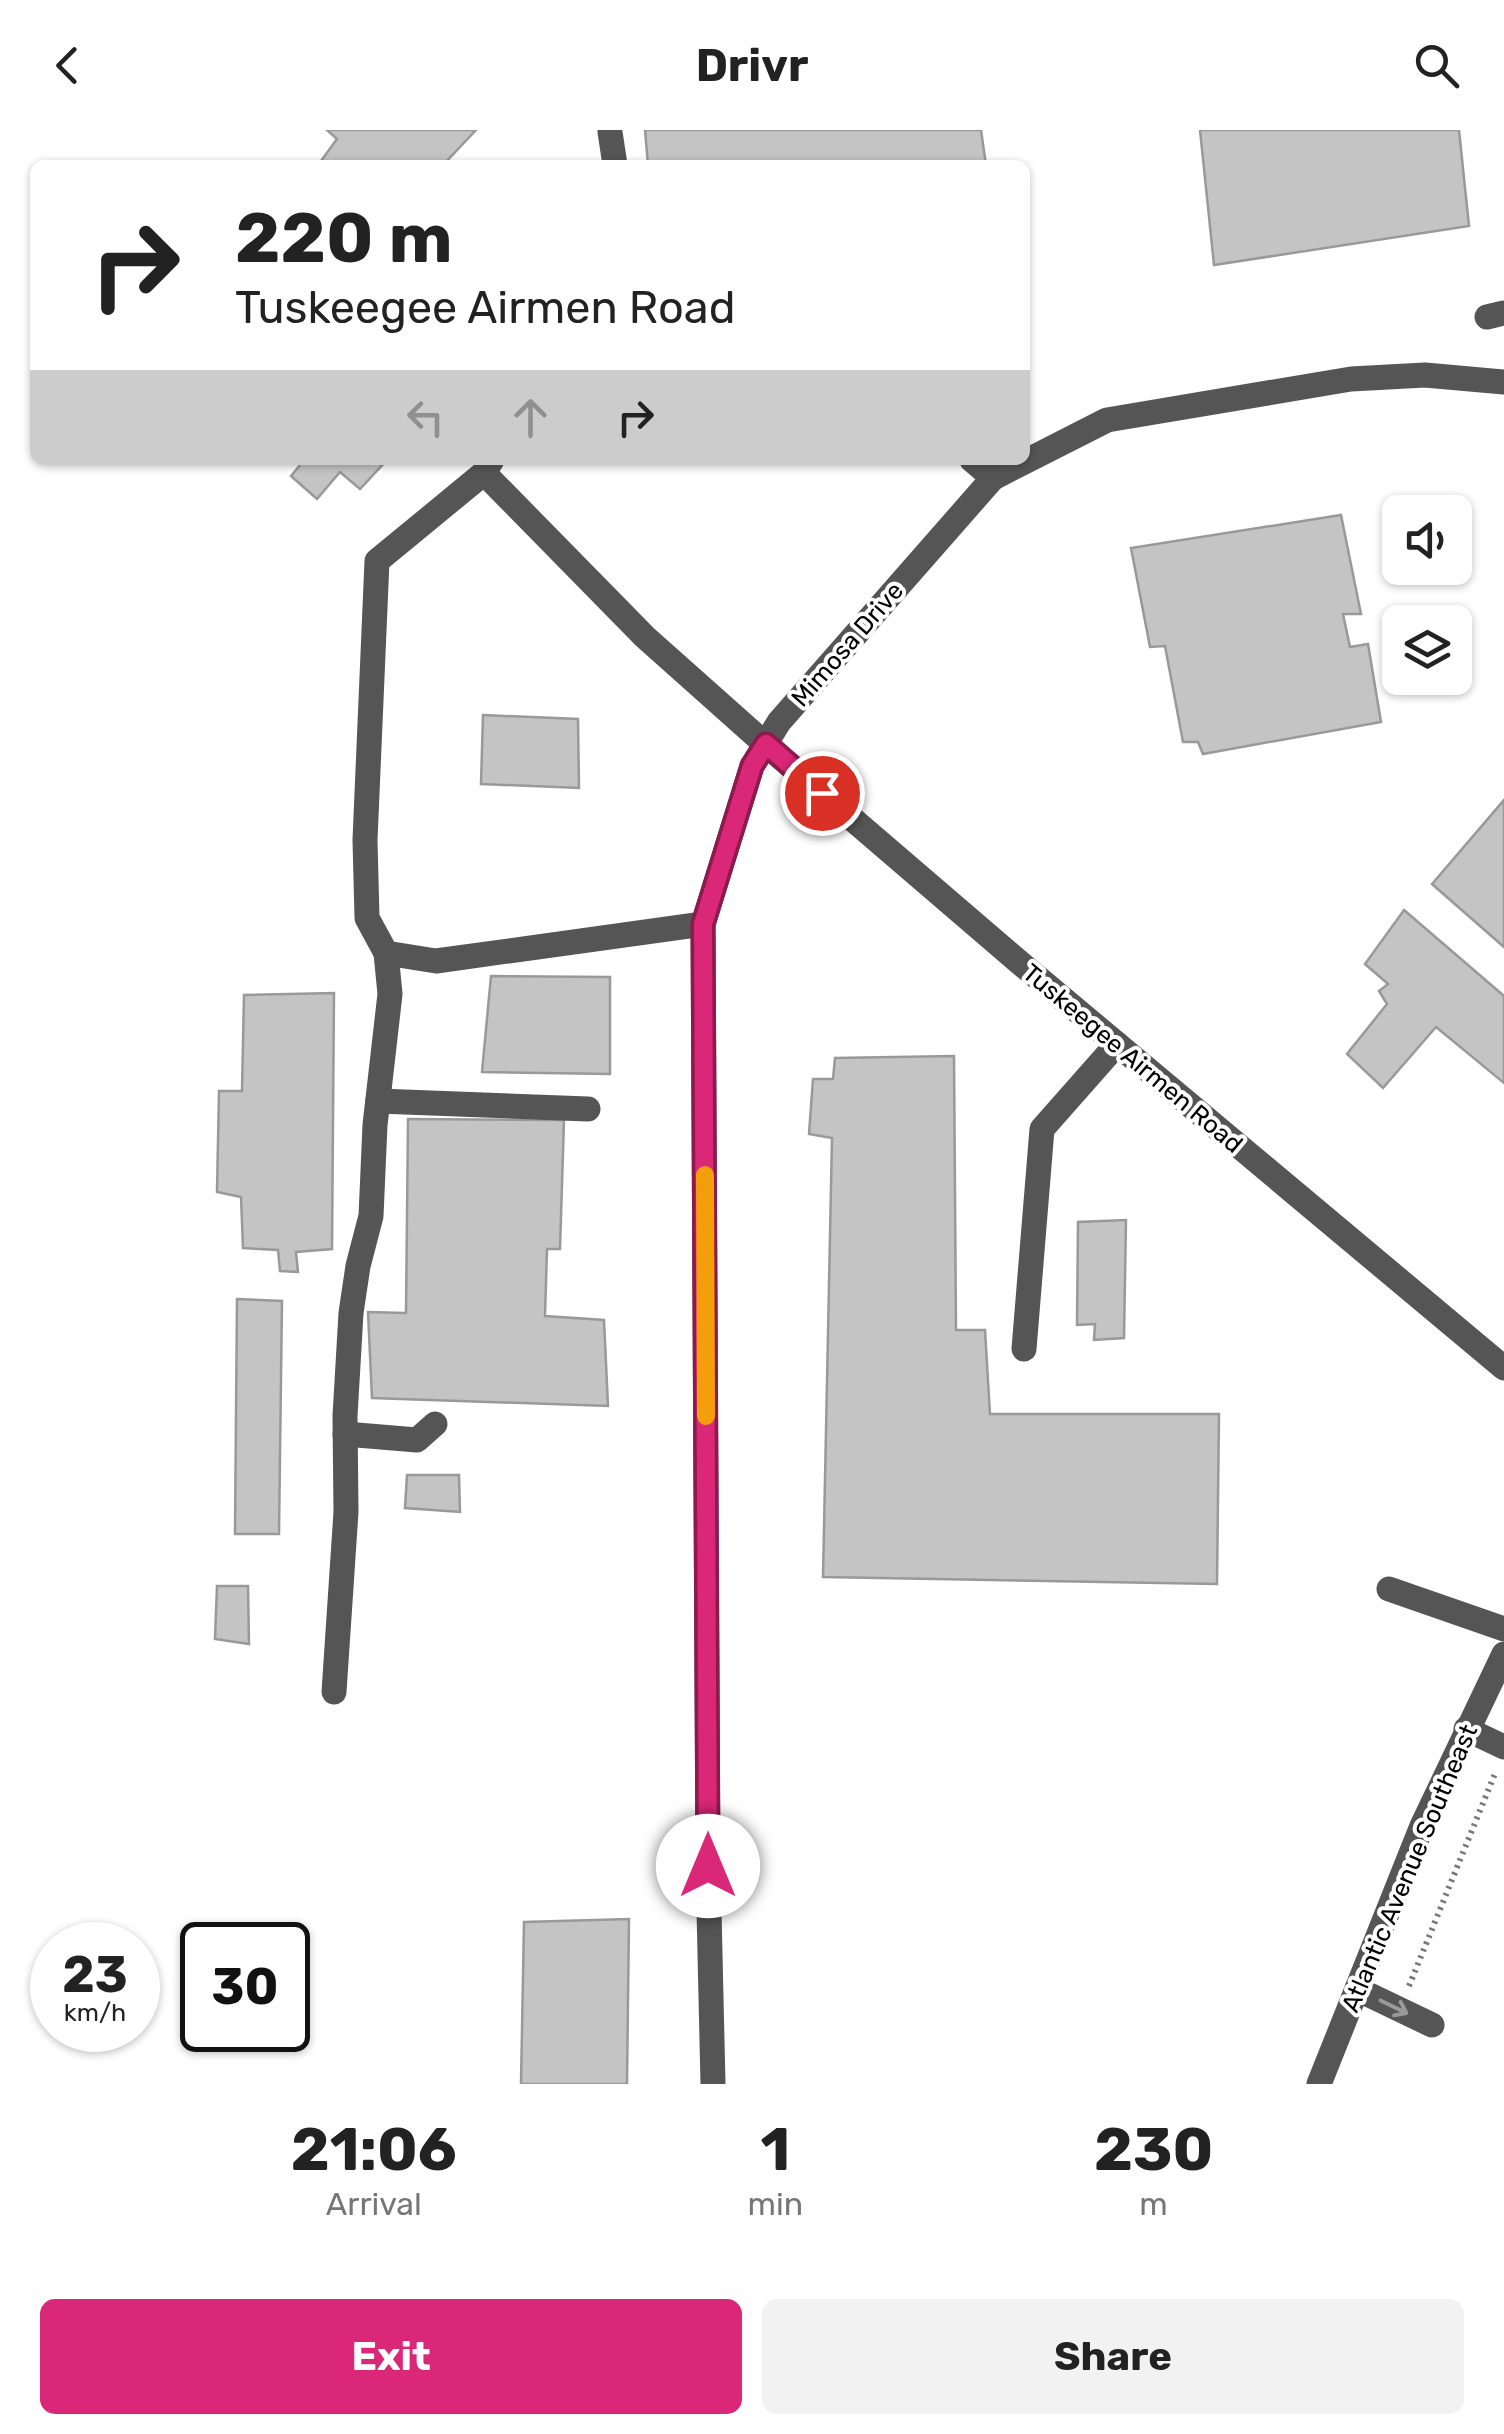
<!DOCTYPE html>
<style>
:root{--surface:#fff;--page:#f2f2f2;--text:#222;--muted:#767676;--accent:#db2777}
body{margin:0;font-family:Rubik,sans-serif;background:var(--page);color:var(--text);height:100vh;display:flex;flex-direction:column;font-size:38px;white-space:nowrap}
*{box-sizing:border-box;margin:0}
p{font-size:32px;color:var(--muted)}
.icon{flex:none;width:55px;height:55px;fill:none;stroke:currentColor;stroke-width:2;stroke-linecap:round;stroke-linejoin:round}
.map{position:relative;height:1954px;overflow:hidden}
.sheet{display:flex;flex-direction:column;background:var(--surface);flex:1}
.sheet>*{flex:none}
.guide{position:absolute;left:30px;top:30px;width:1000px;height:305px;border-radius:15px;box-shadow:0 2px 8px #0004;background:#fff;color:var(--text);overflow:hidden}
.controls{position:absolute;left:1382px;top:365px;display:grid;gap:20px}
.controls a{display:grid;place-items:center;width:90px;height:90px;border-radius:15px;background:var(--surface);box-shadow:0 2px 8px #0004;font-size:50px}
.speed{position:absolute;left:30px;top:1792px;display:flex;gap:20px;font-size:50px;font-weight:700;text-align:center}
.speed>*{display:grid;place-content:center;width:130px;height:130px;border-radius:50%;background:var(--surface);box-shadow:0 2px 8px #0004;line-height:1}
.speed small{font-size:25px;font-weight:400}
.speed .limit{border:5px solid #111;border-radius:15px;background:#fff;color:#111}
.pin{position:absolute;display:grid;place-items:center;width:85px;height:85px;color:#fff;margin:-42px;border:5px solid #fff;border-radius:50%;box-shadow:0 2px 10px #0007}
.me{position:absolute;width:110px;margin:-55px;rotate:0deg;stroke-linejoin:round;filter:drop-shadow(0 0 8px #0008)}
.turn{display:flex;align-items:center;gap:35px;height:210px;padding:0 40px;font-size:45px}
.turn .icon{width:130px;height:130px;stroke-width:2.5}
.turn b{display:block;font-size:70px;line-height:85px}
.lanes{display:flex;align-items:center;height:95px;padding:0 40px;background:#0003;justify-content:center;gap:50px;direction:ltr}
.lanes .off{opacity:.35}
.eta{display:flex;justify-content:space-evenly;align-items:center;height:170px;text-align:center}
.eta b{font-size:60px;font-weight:700;line-height:70px}
.action{display:flex;gap:20px;margin-top:auto;padding:20px 40px}
.action a{flex:1;height:115px;border-radius:15px;background:var(--accent);color:#fff;font-size:40px;font-weight:700;line-height:115px;text-align:center}
.action a+a{background:var(--page);color:var(--text)}
header{display:flex;justify-content:space-between;align-items:center;height:130px;padding:0 40px;background:var(--surface);font-size:45px;font-weight:700}
.map>svg:first-child{display:block}
.building{fill:#c4c4c4;stroke:#999;stroke-width:2.5}
.lines{fill:none;stroke-linecap:round;stroke-linejoin:round}
.path{stroke:#777;stroke-width:6;stroke-dasharray:2.5 5;stroke-linecap:butt}
.minor{stroke:#555;stroke-width:25}
.oneway{stroke:#999}
.route-casing{stroke:#8e194d;stroke-width:25}
.route{stroke:#db2777;stroke-width:18}
.slow{stroke:#f59e0b;stroke-width:18}
.labels{text-anchor:middle;stroke-width:8;stroke-linejoin:round;paint-order:stroke}
.street-label{font-size:25px;fill:#000;stroke:#fff}
</style>
<header><svg class="icon" aria-label="back" viewBox="0 0 24 24"><path d="M15 5l-7 7 7 7"/></svg>Drivr<svg class="icon" aria-label="search" viewBox="0 0 24 24"><circle cx="10" cy="10" r="6"/><path d="M15 15l6 6"/></svg></header>
<div class="map">
<svg width="1504" height="1954" viewBox="0 0 1504 1954">
<rect width="100%" height="100%" fill="#fff"/>
<g class="building">
<polygon points="327,0 476,0 443,35 318,35 337,9"/>
<polygon points="645,0 981,0 986,35 648,35"/>
<polygon points="1200,0 1459,0 1469,96 1214,135"/>
<polygon points="304,330 387,330 360,359 340,342 317,369 291,346"/>
<polygon points="1341,385 1361,484 1343,484 1350,517 1368,514 1381,592 1203,624 1198,612 1183,612 1165,516 1150,517 1131,418"/>
<polygon points="483,585 578,589 579,658 481,654"/>
<polygon points="1504,670 1504,817 1432,754"/>
<polygon points="1404,780 1504,866 1504,953 1436,897 1383,958 1347,924 1387,874 1379,861 1388,854 1365,834"/>
<polygon points="491,846 610,847 610,944 482,942"/>
<polygon points="334,863 332,1119 296,1122 298,1142 280,1141 278,1120 243,1118 241,1067 217,1062 219,961 242,961 244,865"/>
<polygon points="954,926 956,1200 985,1200 990,1284 1219,1284 1217,1454 823,1447 832,1008 809,1004 813,949 833,949 835,928"/>
<polygon points="408,989 564,990 560,1119 547,1119 545,1186 604,1190 608,1276 372,1268 368,1182 406,1183"/>
<polygon points="1126,1090 1124,1208 1094,1210 1095,1194 1077,1195 1078,1092"/>
<polygon points="237,1169 282,1171 279,1404 235,1404"/>
<polygon points="407,1345 459,1345 460,1382 405,1378"/>
<polygon points="217,1456 248,1456 249,1514 215,1509"/>
<polygon points="629,1789 627,1954 521,1954 524,1792"/>
</g>
<g class="lines">
<polyline class="path" points="1409,1856 1496,1641"/>
<g class="minor">
<polyline points="610,2 615,35"/>
<polyline points="1487,187 1504,183"/>
<polyline points="492,330 484,343 645,507 765,614 1019,832 1504,1238"/>
<polyline points="972,330 993,348"/>
<polyline points="484,343 377,431 365,710 367,788 386,823 436,831 703,794"/>
<polyline points="378,971 588,979"/>
<polyline points="1024,1219 1042,999 1117,914"/>
<polyline points="345,1304 417,1310 435,1294"/>
<polyline points="1389,1459 1504,1499"/>
<polyline points="334,1562 346,1382 345,1286 351,1183 358,1136 371,1086 375,995 390,864 386,823"/>
<polyline points="1466,1599 1504,1617"/>
<polyline points="1357,1859 1432,1895"/>
<polyline points="713,1954 708,1737 703,794 752,636 779,592 993,348 1107,290 1351,249 1425,245 1504,252"/>
<polyline points="1319,1954 1422,1696 1504,1524"/>
</g>
</g>
<defs><path id="oneway-shaft" d="M-6 0H5M1.5-3L5.5 0L1.5 3" fill="none" stroke-width="1.6" stroke-linecap="round" stroke-linejoin="round" transform="scale(2.5)"/></defs>
<use class="oneway" href="#oneway-shaft" transform="translate(1394 1877) rotate(26)"/>
<g class="lines">
<g class="route-casing">
<polyline id="route" points="708,1736 703,794 752,636 766,614 822,663"/>
</g>
<use href="#route" class="route"/>
<polyline class="slow" points="705,1045 706,1286"/>
</g>
<g class="labels">
<g class="street-label">
<text transform="translate(847 514) rotate(-49)" y="9">Mimosa Drive</text>
<text transform="translate(1133 928) rotate(40)" y="9">Tuskeegee Airmen Road</text>
<text transform="translate(1409 1738) rotate(-67)" y="9">Atlantic Avenue Southeast</text>
</g>
</g>
</svg>
<div class="controls">
<a><svg class="icon" aria-label="sound" viewBox="0 0 24 24"><path d="M4 9h4l5-4v14l-5-4H4zM17 9q2 3 0 6"/></svg></a>
<a><svg class="icon" aria-label="layers" viewBox="0 0 24 24"><path d="M12 4l9 5-9 5-9-5zM3 14l9 5 9-5"/></svg></a>
</div>
<div class="speed"><div>23<small>km/h</small></div><div class="limit">30</div></div>
<div class="pin" style="left:822px;top:663px;background:#d93025"><svg class="icon" aria-label="arrive" viewBox="0 0 24 24"><path d="M6 21V4h12l-3 4 3 4H6"/></svg></div>
<svg class="me" style="left:708px;top:1736px" viewBox="-20 -20 40 40"><circle r="19" fill="#fff"/><path d="M0-13L10 11 0 6-10 11z" fill="#db2777"/></svg>
<div class="guide">
<div class="turn"><svg class="icon" aria-label="right" viewBox="0 0 24 24"><path d="M7 20v-9h11M14 6l5 5-5 5"/></svg><div><b>220 m</b>Tuskeegee Airmen Road</div></div>
<div class="lanes"><svg class="icon off" aria-label="left" viewBox="0 0 24 24"><path d="M17 20v-9H6M10 6l-5 5 5 5"/></svg><svg class="icon off" aria-label="ahead" viewBox="0 0 24 24"><path d="M12 20V5M6 11l6-6 6 6"/></svg><svg class="icon" aria-label="right" viewBox="0 0 24 24"><path d="M7 20v-9h11M14 6l5 5-5 5"/></svg></div>
</div>
</div>
<section class="sheet">
<div class="eta">
<div><b>21:06</b><p>Arrival</p></div>
<div><b>1</b><p>min</p></div>
<div><b>230</b><p>m</p></div>
</div>
<div class="action"><a>Exit</a><a>Share</a></div>
</section>
